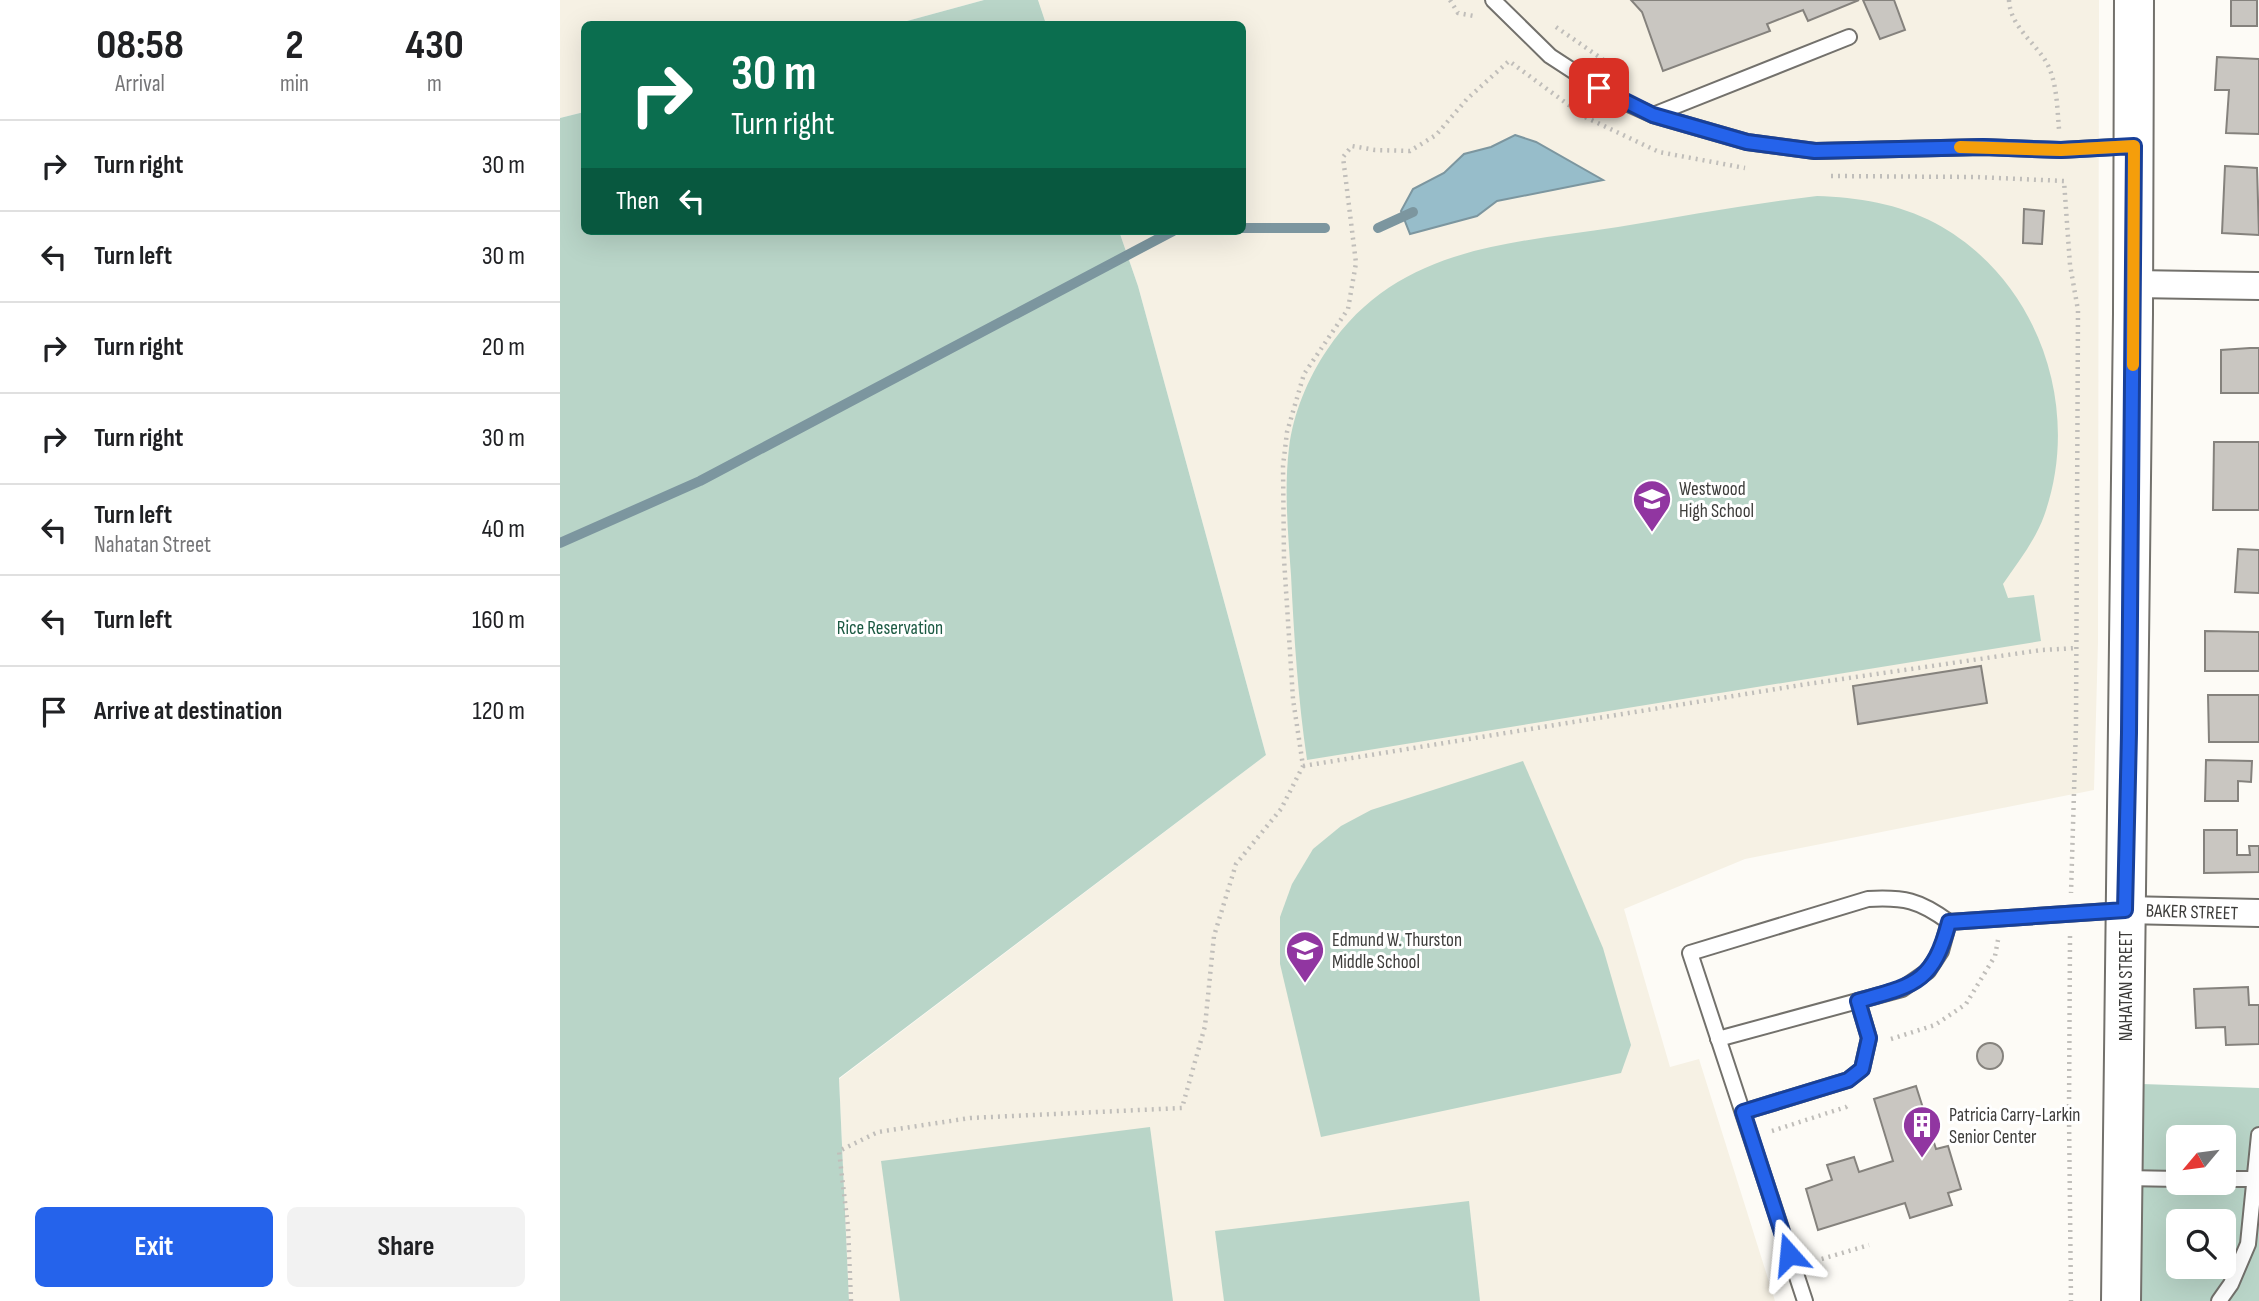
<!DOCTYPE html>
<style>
:root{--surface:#fff;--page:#f2f2f2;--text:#202124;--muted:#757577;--line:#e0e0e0;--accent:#2563eb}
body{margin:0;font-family:"Sofia Sans Condensed",sans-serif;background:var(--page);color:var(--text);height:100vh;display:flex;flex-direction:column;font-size:26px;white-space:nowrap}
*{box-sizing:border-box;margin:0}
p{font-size:23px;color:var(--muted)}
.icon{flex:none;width:38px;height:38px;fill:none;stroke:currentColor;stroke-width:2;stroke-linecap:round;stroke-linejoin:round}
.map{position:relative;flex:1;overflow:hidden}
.side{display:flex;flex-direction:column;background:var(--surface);width:560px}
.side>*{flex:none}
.hud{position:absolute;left:21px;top:21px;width:665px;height:214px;border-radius:10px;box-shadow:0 7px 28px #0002;background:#0b6e4f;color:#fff;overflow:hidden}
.needle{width:46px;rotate:241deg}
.fabs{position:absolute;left:1606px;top:1125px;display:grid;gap:14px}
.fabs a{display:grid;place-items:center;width:70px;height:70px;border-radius:10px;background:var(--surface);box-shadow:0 7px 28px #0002;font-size:35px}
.pin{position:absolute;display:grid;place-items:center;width:60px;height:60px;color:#fff;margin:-30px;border-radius:14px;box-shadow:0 4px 10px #0006}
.me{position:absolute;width:77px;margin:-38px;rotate:342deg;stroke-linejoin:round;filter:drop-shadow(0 0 5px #0008)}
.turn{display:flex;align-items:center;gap:24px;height:147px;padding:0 35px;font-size:32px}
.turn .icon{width:91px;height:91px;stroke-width:2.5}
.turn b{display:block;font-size:49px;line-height:60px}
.then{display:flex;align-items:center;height:66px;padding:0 35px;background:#0003;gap:14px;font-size:26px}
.eta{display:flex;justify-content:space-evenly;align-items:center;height:119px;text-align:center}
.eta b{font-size:42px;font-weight:700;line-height:49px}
.action{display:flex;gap:14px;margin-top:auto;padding:14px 35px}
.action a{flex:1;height:80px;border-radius:10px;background:var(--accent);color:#fff;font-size:28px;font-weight:700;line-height:80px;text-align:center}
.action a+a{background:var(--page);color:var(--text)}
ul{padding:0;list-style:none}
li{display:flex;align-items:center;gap:21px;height:91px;padding:0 35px;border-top:2px solid var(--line)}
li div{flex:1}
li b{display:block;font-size:26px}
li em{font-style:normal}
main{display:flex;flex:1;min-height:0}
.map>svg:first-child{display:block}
.built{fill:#f6f1e4}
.green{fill:#b9d5c8;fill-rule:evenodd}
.water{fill:#97bdca;stroke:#7c969f;stroke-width:2}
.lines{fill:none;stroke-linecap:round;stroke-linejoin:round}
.stream{stroke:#7c969f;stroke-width:10}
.building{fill:#c9c6c1;stroke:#85827d;stroke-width:2}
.service-casing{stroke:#73716c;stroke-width:18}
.minor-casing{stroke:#73716c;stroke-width:30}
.secondary-casing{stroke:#73716c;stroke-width:42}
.path{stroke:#c0beba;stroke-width:4.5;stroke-dasharray:2 5;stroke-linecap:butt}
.service{stroke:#fff;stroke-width:14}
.minor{stroke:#fff;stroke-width:26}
.secondary{stroke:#fff;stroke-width:38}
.route-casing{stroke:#184099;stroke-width:18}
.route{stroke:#2563eb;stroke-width:12}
.slow{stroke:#f59e0b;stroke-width:12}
.labels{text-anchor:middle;stroke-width:6;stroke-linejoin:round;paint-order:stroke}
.poi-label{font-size:19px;fill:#3d3c3a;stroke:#fff;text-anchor:start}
.park-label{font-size:19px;fill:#1b5942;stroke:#fff}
.street-label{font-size:19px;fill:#3d3c3a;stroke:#fff}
</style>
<main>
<section class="side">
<div class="eta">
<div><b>08:58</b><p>Arrival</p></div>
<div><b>2</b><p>min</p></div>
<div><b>430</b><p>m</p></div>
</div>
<ul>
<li><svg class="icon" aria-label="right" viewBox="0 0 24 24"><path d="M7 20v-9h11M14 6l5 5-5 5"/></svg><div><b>Turn right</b></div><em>30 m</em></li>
<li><svg class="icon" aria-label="left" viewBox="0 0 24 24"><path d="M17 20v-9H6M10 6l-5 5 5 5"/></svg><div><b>Turn left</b></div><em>30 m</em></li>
<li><svg class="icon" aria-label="right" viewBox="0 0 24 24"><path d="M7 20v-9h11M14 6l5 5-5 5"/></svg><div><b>Turn right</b></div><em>20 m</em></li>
<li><svg class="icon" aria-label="right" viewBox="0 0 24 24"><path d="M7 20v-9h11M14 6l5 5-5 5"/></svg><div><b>Turn right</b></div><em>30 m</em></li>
<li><svg class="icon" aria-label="left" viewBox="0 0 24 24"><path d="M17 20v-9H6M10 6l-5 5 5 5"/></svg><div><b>Turn left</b><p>Nahatan Street</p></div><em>40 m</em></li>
<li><svg class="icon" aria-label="left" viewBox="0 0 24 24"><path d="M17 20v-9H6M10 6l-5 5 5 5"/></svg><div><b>Turn left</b></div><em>160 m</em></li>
<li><svg class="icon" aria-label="arrive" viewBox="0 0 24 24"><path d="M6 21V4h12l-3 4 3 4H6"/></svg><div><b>Arrive at destination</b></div><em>120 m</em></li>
</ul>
<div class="action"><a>Exit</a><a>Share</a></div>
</section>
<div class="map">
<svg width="1699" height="1301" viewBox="0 0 1699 1301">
<rect width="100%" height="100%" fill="#fdfbf6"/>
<g class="built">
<polygon points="0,0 424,0 336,24 24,24 24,112 0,118"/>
<polygon points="478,0 1539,0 1538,642 1534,790 1185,859 1064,909 1110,1067 1139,1059 1215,1301 289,1301 279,1079 706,755 578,286 559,231 682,231 682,24 486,24"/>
</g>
<g class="green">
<polygon points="424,0 478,0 486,24 336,24"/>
<polygon points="24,112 24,231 559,231 578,286 706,755 279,1078 289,1301 0,1301 0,118"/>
<path d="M1257,196C1297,197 1339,204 1375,223C1478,278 1523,407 1484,516C1475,541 1458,562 1443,584L1448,598L1474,595L1481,641L747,760C738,698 734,637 731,575C728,533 724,490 729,448C733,414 748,378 767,350C836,247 946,244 1058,227C1124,216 1190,204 1257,196Z"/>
<polygon points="963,761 1043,948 1071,1045 1061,1073 761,1137 720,964 720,917 732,884 753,849 781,826 811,810"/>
<path d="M1582,1084L1699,1088V1301H1581ZM1619,1138H1664V1183H1619ZM1619,1222H1664V1267H1619Z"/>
<polygon points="590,1127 613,1301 340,1301 321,1161"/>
<polygon points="909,1201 920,1301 664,1301 655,1231"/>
</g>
<polygon class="water" points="955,135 976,142 1043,180 937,201 917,216 850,234 841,211 853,189 884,173 904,154 931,147"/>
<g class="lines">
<g class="stream">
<polyline points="682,228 765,228"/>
<polyline points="818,228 853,212"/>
<polyline points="0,543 140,481 613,231"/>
</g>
</g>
<g class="building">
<polygon points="1071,0 1299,0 1248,21 1243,10 1207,24 1210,31 1103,71 1082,12"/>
<polygon points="1303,0 1334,0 1345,30 1320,39"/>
<rect x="1671" y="0" width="26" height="26"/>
<polygon points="1657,57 1699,59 1699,134 1666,133 1669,90 1655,90"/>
<polygon points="1665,166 1697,168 1699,235 1662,233"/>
<polygon points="1464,209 1484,211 1482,244 1463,243"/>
<polygon points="1690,348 1699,348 1699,393 1661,393 1661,350"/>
<polygon points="1654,442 1699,442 1699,510 1653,510"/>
<polygon points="1678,549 1699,550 1699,593 1675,592"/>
<polygon points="1645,631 1699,632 1699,671 1645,671"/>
<polygon points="1421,666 1427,703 1298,724 1293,686"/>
<polygon points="1648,695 1699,695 1699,742 1649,742"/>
<polygon points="1646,760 1692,761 1691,782 1678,781 1678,801 1645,801"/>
<polygon points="1644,830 1677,830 1677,855 1690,855 1689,846 1699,846 1699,872 1644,873"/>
<polygon points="1688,987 1689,1005 1699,1005 1699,1044 1666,1045 1665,1027 1636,1028 1634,989"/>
<circle cx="1430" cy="1056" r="13"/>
<polygon points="1356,1086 1376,1149 1388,1146 1401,1189 1388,1193 1392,1205 1350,1218 1345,1203 1258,1230 1246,1189 1272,1180 1267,1165 1294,1157 1299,1172 1333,1161 1314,1099"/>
</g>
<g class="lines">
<g class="service-casing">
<g id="service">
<polyline points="933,0 990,56 1053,97 1093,115 1187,142 1255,151 1423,147 1501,150 1572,146"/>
<polyline points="1093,115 1289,37"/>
<polyline points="1158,1039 1342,989 1368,971 1381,951 1389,922"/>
<polyline points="1183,1112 1288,1080 1302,1069 1309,1038 1298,1001"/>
<polyline points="1565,1178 1619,1179"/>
<polyline points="1664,1179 1694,1179"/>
<path d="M1245,1301L1130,953L1308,899C1344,897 1359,900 1389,922L1564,910"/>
<polyline points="1659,1301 1671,1284 1688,1244 1699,1135"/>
</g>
</g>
<g class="minor-casing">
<g id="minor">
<polyline points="1574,284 1699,286"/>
<polyline points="1565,910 1699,913"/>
</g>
</g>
<g class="secondary-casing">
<polyline id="secondary" points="1561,1301 1573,314 1574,0"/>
</g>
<g class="path">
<polyline points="890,0 898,13 914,16"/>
<path d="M1449,0C1450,25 1472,40 1485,60C1497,79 1497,106 1499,129"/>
<polyline points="996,27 1061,72"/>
<polyline points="1271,176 1416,177 1504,181 1510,265 1518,310 1516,725 1511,893"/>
<polyline points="743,766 1247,684 1482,650 1517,648"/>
<polyline points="1510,936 1509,1115 1511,1301"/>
<polyline points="1331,1039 1375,1025 1406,1004 1435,956 1438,940"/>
<polyline points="1212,1131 1286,1107 1290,1104"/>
<polyline points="1255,1261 1309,1245"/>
<polyline points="291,1301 288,1227 279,1151 318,1132 410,1118 622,1108 645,1026 654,936 676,864 721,809 743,766 733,699 724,559 723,466 727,432 744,374 788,309 796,263 783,157 792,146 815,150 850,151 876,135 907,99 949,61 1025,117 1099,152 1185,168"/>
</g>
<use href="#service" class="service"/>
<use href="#minor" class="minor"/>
<use href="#secondary" class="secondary"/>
</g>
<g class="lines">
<g class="route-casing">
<path id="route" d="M1039,88L1093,115L1187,142L1255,151L1423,147L1501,150L1574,146L1569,733L1565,910L1389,922C1373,983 1355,985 1298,1001L1309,1038L1302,1069L1288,1080L1183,1112L1229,1254"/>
</g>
<use href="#route" class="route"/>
<polyline class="slow" points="1400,147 1501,150 1574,146 1573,365"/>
</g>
<defs>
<g id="school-pin" transform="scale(2.0125)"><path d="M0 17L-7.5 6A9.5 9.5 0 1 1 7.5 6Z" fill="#9136a1" stroke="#fff"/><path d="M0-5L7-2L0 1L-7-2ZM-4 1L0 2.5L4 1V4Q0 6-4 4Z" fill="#fff"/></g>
<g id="building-pin" transform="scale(2.0125)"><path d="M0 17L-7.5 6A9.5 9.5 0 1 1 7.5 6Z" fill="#9136a1" stroke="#fff"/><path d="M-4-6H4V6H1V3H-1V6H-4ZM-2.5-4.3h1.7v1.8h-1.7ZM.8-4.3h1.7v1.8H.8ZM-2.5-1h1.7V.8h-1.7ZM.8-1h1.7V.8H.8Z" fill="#fff"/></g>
</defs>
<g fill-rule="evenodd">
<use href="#school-pin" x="1092" y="499"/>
<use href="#school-pin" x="745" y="950"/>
<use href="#building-pin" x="1362" y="1125"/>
</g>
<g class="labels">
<g class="poi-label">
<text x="1119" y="495">Westwood<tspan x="1119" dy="22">High School</tspan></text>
<text x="772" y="946">Edmund W. Thurston<tspan x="772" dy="22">Middle School</tspan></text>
<text x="1389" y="1121">Patricia Carry-Larkin<tspan x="1389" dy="22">Senior Center</tspan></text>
</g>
<g class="park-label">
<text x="330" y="634">Rice Reservation</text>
</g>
<g class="street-label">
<text transform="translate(1632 911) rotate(2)" y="7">BAKER STREET</text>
<text transform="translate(1565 986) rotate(-90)" y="7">NAHATAN STREET</text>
</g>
</g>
</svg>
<div class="fabs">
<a><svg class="needle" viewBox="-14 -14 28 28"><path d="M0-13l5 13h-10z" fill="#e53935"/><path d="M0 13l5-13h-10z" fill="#757577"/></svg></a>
<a><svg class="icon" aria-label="search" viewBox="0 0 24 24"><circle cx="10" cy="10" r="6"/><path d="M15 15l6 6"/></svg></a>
</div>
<div class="pin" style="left:1039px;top:88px;background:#d93025"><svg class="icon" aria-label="arrive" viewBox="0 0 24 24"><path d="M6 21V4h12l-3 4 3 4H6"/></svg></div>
<svg class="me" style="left:1229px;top:1254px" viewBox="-20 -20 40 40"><path d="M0-17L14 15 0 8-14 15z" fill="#2563eb" stroke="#fff" stroke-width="4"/></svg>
<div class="hud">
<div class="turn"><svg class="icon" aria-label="right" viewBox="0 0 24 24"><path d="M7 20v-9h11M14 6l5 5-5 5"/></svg><div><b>30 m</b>Turn right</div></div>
<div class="then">Then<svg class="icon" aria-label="left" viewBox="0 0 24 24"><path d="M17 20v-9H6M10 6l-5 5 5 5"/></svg></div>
</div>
</div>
</main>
